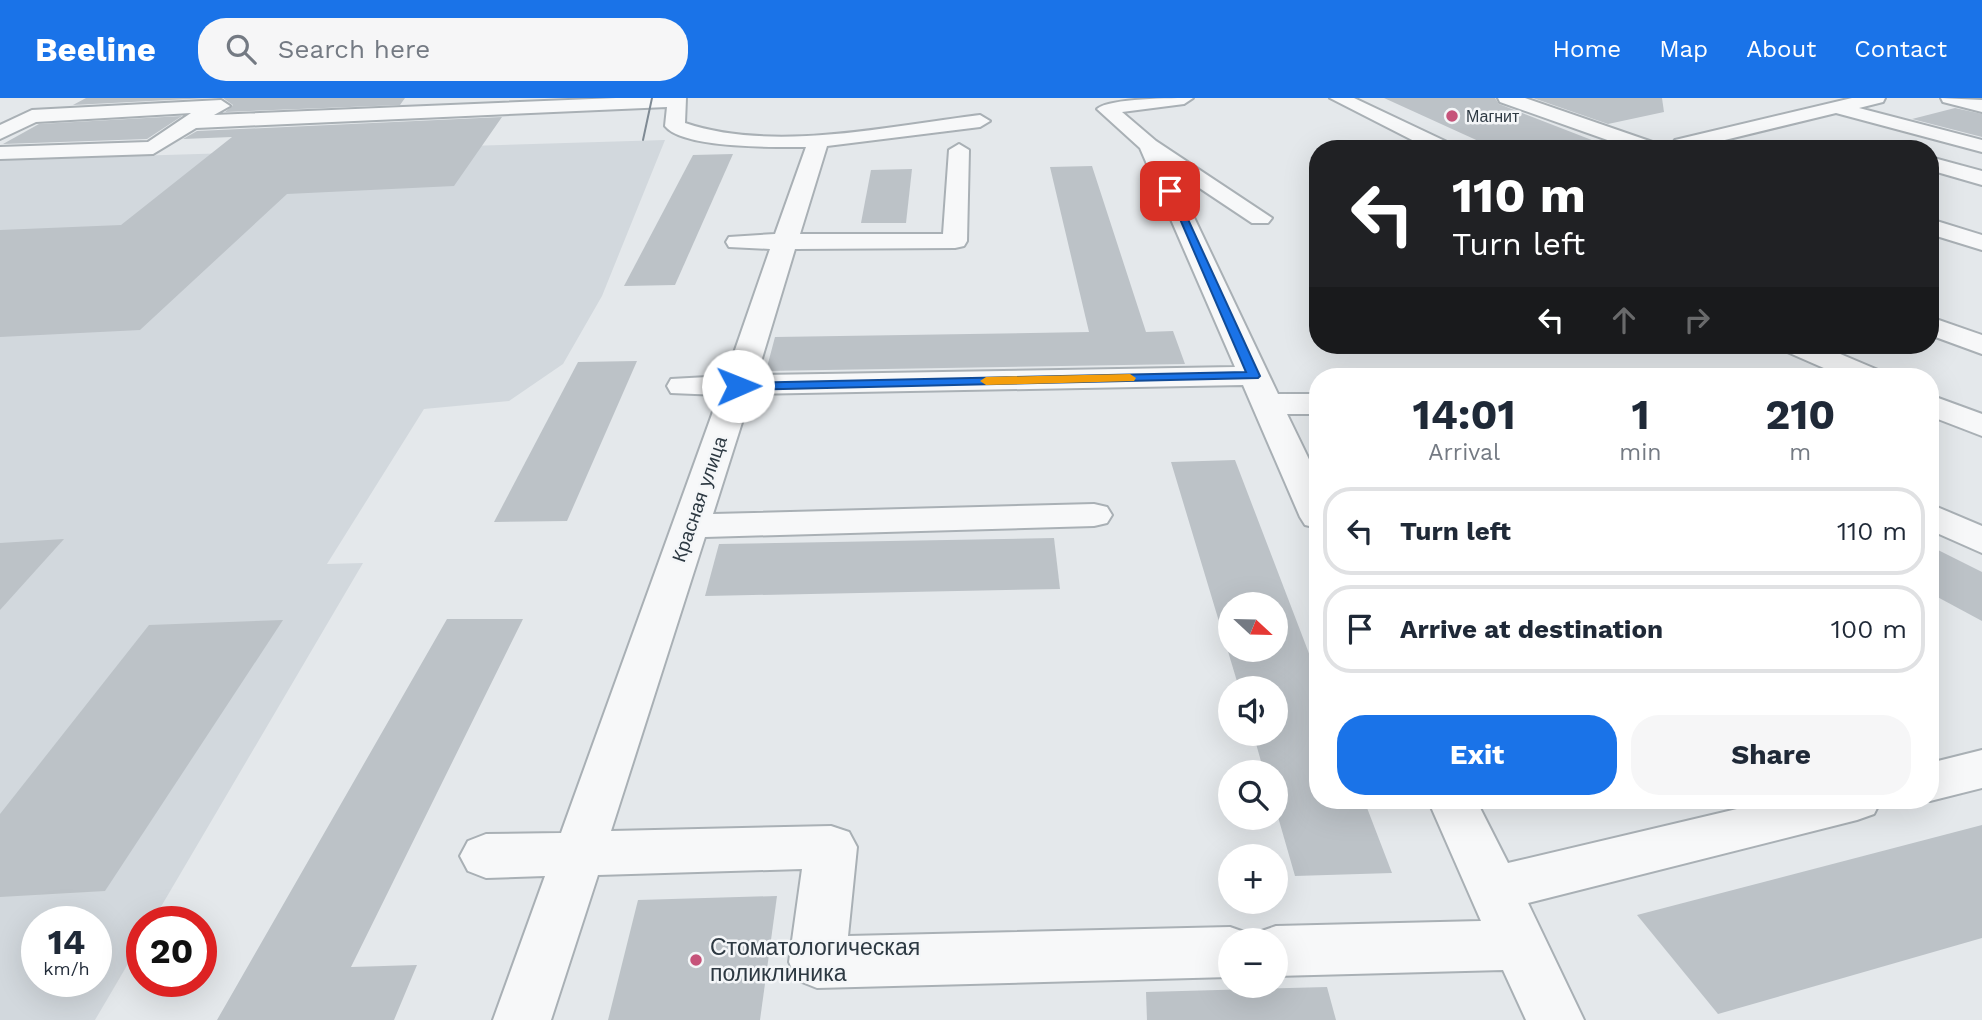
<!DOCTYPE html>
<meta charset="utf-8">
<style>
:root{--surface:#fff;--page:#f6f6f7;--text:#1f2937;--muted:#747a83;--line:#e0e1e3;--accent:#1a73e8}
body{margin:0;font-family:"Work Sans",sans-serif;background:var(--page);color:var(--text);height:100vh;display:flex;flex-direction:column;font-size:26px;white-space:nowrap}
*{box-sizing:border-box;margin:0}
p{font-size:23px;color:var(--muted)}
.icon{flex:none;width:38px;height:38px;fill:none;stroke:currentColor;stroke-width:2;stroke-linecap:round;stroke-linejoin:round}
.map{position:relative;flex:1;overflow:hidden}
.sheet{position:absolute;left:1309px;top:270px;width:630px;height:441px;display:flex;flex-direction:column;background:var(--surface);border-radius:28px;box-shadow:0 7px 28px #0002}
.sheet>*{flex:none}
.hud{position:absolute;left:1309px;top:42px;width:630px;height:214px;border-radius:28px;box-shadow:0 7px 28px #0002;background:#202124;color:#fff;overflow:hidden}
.needle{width:46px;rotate:112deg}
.tools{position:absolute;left:1218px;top:494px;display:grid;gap:14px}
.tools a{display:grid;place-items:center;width:70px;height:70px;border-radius:50%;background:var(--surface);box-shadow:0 7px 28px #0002;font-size:35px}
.speed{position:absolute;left:21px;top:808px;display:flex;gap:14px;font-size:35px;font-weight:700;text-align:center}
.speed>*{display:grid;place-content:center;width:91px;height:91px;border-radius:50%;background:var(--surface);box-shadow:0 7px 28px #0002;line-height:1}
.speed small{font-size:18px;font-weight:400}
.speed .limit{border:10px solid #d22;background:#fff;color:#111}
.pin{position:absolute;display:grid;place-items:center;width:60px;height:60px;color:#fff;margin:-30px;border-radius:14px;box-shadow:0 4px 10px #0006}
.me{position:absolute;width:77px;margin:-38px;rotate:89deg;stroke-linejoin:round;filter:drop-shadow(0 0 5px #0008)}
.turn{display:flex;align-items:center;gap:24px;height:147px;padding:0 28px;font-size:32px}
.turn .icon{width:91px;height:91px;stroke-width:2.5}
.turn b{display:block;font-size:49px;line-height:60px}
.lanes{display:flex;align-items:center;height:66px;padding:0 28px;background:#0003;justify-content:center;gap:35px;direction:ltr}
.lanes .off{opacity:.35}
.eta{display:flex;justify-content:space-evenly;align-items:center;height:119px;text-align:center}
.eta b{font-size:42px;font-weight:700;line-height:49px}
.primary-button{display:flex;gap:14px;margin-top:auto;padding:14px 28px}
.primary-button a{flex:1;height:80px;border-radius:28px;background:var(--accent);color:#fff;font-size:28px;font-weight:700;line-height:80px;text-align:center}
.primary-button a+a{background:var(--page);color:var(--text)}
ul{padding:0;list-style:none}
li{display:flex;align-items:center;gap:21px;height:88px;margin:0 14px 10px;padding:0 14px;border:4px solid var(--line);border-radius:28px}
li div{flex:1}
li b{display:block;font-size:26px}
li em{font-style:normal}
header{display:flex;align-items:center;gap:42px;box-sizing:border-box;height:98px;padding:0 35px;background:var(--accent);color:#fff}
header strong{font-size:33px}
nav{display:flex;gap:38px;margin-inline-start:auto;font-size:24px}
.search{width:490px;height:63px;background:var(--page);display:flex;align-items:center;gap:18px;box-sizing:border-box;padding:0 24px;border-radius:28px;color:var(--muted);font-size:26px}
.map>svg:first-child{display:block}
.built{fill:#d2d8dd;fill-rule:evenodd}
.building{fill:#bcc2c7;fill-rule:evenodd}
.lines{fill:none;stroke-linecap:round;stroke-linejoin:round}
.minor-casing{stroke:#a9b0b5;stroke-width:4}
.minor{fill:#f7f8f9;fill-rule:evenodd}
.tram{stroke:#7f8a94;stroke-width:2}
.route{fill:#1a73e8;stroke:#114b97;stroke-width:2}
.slow{fill:#f59e0b}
.poi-dot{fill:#c6537a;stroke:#f4f6f8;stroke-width:2.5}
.labels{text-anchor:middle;stroke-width:5;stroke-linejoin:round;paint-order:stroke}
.far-poi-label{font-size:16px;fill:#2d3942;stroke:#f4f6f8;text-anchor:start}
.street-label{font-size:19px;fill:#2d3942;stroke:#f4f6f8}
.near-poi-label{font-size:23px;fill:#2d3942;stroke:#f4f6f8;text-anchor:start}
</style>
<header>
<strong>Beeline</strong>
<div class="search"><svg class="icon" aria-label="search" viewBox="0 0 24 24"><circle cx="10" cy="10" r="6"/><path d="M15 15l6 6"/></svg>Search here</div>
<nav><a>Home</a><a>Map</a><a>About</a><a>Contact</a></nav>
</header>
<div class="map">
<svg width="1982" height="922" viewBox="0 0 1982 922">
<rect width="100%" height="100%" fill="#e4e8eb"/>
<path class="built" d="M665,42L602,198L563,266L509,303L424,311L327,466L363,465L152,824H142V842L95,922H0V62ZM37,824H96V884H37Z"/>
<g class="building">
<polygon points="86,0 209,0 73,7"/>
<polygon points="223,0 405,0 400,7 225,14 233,7"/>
<polygon points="1384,0 1495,0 1499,6 1615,51 1496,51"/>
<polygon points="1533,0 1662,0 1664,14 1608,26"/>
<polygon points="1955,10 1982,16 1982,39 1912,21"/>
<polygon points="182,18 147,41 3,46 39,26"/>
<polygon points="502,19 454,88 287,96 140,232 0,239 0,132 121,127 232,39 183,41 197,33"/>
<polygon points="733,56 675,187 624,188 693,57"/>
<polygon points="1092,68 1146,234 1173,233 1185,266 766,273 775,239 1089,234 1050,69"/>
<polygon points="912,71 906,125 861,125 871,72"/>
<polygon points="637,263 567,423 494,424 578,264"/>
<path d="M1235,362L1318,579V702H1364L1392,775L1295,778L1276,712V674H1264L1253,635H1276V590H1239L1171,364ZM1230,506H1276V551H1230Z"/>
<polygon points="1054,440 1060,491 705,498 719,446"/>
<polygon points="64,441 0,512 0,445"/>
<polygon points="1930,448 1982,474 1982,523 1930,495"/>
<polygon points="447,521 523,521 351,869 417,867 394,922 217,922"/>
<polygon points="283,522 105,793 0,799 0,716 149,527"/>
<polygon points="1982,727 1982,840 1718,916 1637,817"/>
<polygon points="777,798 760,922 608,922 638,802"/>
<polygon points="1327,889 1336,922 1147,922 1146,894"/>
</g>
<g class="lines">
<g class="minor-casing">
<g id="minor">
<path d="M616,0H686L685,25C774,55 889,28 980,17L990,23L980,29L827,48L800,136H943L949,52L959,46L969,52L967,143L964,148L955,150L795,151L757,277L1235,269L1140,50L1097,11C1109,0 1173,0 1193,0L1184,6L1122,14L1156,43L1272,120L1268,125H1252L1171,71L1278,296H1318V316H1287L1318,380V430L1305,427L1300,419L1243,287L751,296L713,416L1094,406L1107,409L1112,417L1107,425L1094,428L705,439L611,733L831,728L849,734L857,749L848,838L1230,829L1250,836L1252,842H1230V879L817,890L797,882L789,864L802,771L598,777L551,922H493L545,778L486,780L468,773L460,758L468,743L486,736L561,735L719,297L671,295L667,288L671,281L726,278L770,151L729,149L726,144L729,139L775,136L806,49C777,49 683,51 665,28L667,9L196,30L153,56L0,61V49L148,44L191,15L36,24L0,41V27L32,12L221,2L230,8L214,17Z"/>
<polygon points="1330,0 1354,0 1447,44 1450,48 1448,51 1415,51 1420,46"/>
<polygon points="1498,0 1525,0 1661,47 1664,51 1633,51 1500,4"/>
<polygon points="1852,0 1885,0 1883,4 1859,10 1982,42 1982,54 1836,15 1688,51 1675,50 1672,46 1675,42"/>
<polygon points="1941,0 1982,2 1982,14 1943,4"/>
<polygon points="1930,59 1982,73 1982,87 1930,72"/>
<polygon points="1930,121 1982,137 1982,152 1930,136"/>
<polygon points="1930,219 1982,237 1982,256 1930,237"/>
<polygon points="1780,247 1819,247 1878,272 1882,278 1842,278 1785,253"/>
<polygon points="1930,297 1982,316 1982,338 1930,318"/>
<polygon points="1930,406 1982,428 1982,455 1930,432"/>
<polygon points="1982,652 1982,690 1930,703 1926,702 1930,702 1930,665"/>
<polygon points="1428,702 1476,702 1508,765 1775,702 1881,702 1874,716 1857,722 1528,805 1584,922 1526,922 1503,872 1276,878 1276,842 1253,842 1256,835 1276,828 1481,823"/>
</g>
</g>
<use href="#minor" class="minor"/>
<polyline class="tram" points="643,42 652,0"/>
</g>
<polygon class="route" points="1167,91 1175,93 1260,278 1258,280 738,292 731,288 738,285 1246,274"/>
<polygon class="slow" points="1130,276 1136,280 1134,283 986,287 980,283 986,279"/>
<g class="poi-dot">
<circle cx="1452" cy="18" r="7"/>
<circle cx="696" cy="862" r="7"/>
</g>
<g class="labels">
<g class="far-poi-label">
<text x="1466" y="24">Магнит</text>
</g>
<g class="street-label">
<text transform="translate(699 401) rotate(-71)" y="7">Красная улица</text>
</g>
<g class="near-poi-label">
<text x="710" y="857">Стоматологическая<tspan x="710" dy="26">поликлиника</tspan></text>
</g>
</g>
</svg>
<div class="tools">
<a><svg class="needle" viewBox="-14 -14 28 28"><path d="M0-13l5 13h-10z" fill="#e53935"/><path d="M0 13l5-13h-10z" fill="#747a83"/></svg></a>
<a><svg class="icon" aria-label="sound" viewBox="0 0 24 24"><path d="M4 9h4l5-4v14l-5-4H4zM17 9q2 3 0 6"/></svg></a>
<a><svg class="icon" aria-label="search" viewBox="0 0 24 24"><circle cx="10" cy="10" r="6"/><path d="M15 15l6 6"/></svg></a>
<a>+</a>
<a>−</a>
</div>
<div class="speed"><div>14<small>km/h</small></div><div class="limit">20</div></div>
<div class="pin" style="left:1170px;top:93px;background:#d93025"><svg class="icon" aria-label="arrive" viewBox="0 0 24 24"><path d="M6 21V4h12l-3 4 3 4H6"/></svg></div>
<svg class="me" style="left:738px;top:288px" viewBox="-20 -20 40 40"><circle r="19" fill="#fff"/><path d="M0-13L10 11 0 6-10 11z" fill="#1a73e8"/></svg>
<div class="hud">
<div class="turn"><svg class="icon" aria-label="left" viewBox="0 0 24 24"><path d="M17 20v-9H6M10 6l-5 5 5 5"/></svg><div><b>110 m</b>Turn left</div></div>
<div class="lanes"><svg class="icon" aria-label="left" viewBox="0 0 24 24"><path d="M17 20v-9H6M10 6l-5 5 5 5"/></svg><svg class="icon off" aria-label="ahead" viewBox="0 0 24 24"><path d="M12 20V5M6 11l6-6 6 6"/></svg><svg class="icon off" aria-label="right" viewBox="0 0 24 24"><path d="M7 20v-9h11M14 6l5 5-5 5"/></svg></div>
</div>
<section class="sheet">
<div class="eta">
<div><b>14:01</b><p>Arrival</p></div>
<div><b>1</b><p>min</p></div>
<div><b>210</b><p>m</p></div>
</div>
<ul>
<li><svg class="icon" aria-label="left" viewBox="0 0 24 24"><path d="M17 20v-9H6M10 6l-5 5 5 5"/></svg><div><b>Turn left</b></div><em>110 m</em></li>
<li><svg class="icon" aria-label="arrive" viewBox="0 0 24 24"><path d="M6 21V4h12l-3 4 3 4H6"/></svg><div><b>Arrive at destination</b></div><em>100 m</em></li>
</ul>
<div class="primary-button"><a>Exit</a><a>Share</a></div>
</section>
</div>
